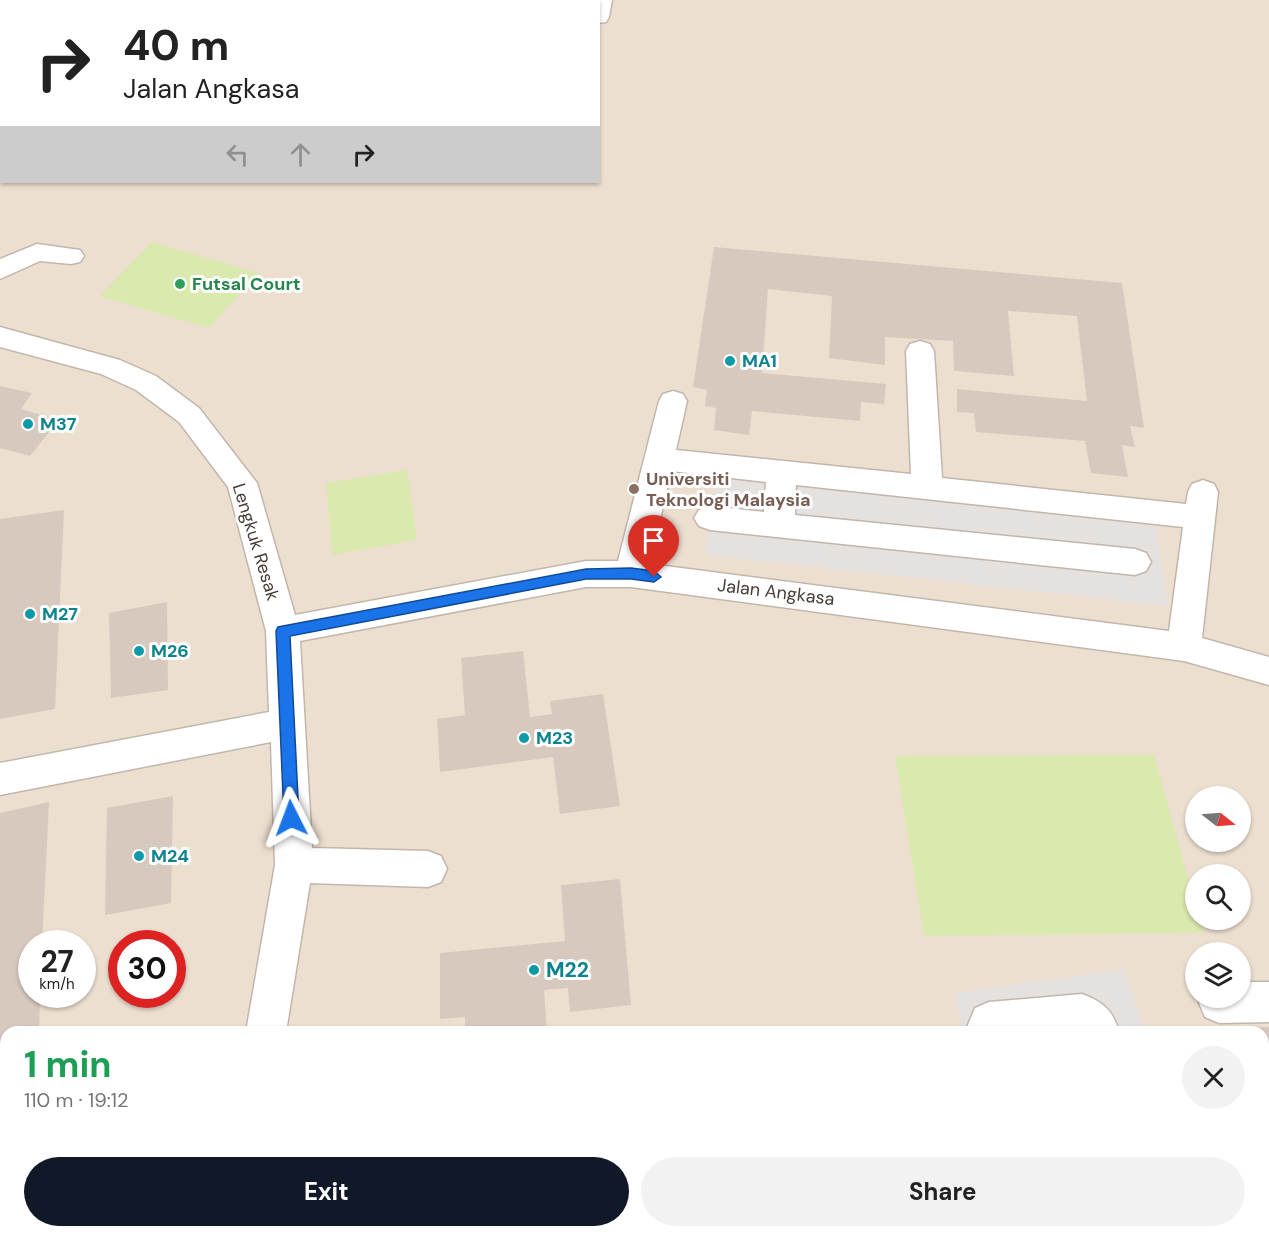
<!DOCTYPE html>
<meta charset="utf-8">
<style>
:root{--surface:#fff;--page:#f2f2f2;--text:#222;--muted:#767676;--accent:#111827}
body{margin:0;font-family:"DM Sans",sans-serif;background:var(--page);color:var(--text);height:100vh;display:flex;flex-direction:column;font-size:22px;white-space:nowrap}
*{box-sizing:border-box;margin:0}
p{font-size:20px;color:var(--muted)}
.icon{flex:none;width:33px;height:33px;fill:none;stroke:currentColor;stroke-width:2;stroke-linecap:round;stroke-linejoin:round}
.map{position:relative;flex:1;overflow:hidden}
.drawer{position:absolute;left:0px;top:1026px;width:1269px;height:212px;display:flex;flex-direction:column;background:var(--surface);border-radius:18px 18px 0 0;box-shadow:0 2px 4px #0004}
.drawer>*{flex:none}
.top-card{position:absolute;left:0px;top:0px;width:600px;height:183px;box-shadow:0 2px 4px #0004;background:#fff;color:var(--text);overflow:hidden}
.needle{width:39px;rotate:107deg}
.buttons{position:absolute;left:1185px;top:786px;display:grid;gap:12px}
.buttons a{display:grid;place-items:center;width:66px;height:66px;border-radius:50%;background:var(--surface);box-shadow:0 2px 4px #0004;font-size:30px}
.speed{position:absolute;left:18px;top:930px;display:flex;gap:12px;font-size:30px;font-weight:700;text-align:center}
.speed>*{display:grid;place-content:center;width:78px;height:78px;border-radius:50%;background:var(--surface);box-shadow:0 2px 4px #0004;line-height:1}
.speed small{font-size:15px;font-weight:400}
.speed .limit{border:9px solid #d22;background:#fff;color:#111}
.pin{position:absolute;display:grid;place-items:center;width:51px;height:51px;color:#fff;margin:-62px -26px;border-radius:50% 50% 50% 0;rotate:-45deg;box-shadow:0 0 6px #0007}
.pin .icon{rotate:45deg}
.me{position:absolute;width:66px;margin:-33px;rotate:357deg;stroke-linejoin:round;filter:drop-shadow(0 0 4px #0008)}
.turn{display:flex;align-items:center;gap:21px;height:126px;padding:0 24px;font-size:27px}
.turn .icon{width:78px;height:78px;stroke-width:2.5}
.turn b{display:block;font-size:42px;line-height:51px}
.lanes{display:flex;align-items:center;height:57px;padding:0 24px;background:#0003;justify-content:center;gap:30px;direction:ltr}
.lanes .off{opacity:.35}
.round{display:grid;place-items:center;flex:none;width:63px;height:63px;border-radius:32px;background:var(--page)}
.head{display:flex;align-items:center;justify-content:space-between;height:102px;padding:0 24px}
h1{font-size:36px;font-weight:700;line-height:45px;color:#1e9e55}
.action{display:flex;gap:12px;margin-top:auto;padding:12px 24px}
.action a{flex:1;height:69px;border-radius:36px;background:var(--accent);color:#fff;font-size:24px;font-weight:700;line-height:69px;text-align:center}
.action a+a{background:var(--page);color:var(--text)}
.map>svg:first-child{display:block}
.education{fill:#eddfd0;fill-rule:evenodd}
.green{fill:#dae9ae}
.parking{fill:#e4e1df}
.building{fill:#d8c9bf}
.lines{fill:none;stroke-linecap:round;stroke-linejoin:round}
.minor-casing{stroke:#c2b6ac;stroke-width:3}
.minor{fill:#fff;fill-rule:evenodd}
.route{fill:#1a73e8;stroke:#114b97;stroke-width:1.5}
.leisure-dot{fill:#2e9e5b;stroke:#fff;stroke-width:2}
.culture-dot{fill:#0f9aa8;stroke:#fff;stroke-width:2}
.education-dot{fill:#8d6e63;stroke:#fff;stroke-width:2}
.labels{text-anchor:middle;stroke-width:6;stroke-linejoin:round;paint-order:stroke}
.leisure-label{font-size:18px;font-weight:bold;fill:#27864d;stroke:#fff;text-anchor:start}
.culture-label{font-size:18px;font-weight:bold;fill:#0d838f;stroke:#fff;text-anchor:start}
.education-label{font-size:18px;font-weight:bold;fill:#785e54;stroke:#fff;text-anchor:start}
.street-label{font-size:18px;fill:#473c35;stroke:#fff}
.near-culture-label{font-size:21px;font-weight:bold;fill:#0d838f;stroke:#fff;text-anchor:start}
</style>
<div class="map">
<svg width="1269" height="1237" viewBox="0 0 1269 1237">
<rect width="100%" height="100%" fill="#f4ede6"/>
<path class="education" d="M0,0H1269V1237H0ZM2,2H598V182H2ZM1196,796H1240V842H1196ZM1196,874H1240V920H1196ZM32,944H82V994H32ZM122,944H172V994H122ZM1196,952H1240V998H1196ZM6,1032H1263V1232H6Z"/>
<g class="green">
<polygon points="152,242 259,273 209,328 100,296"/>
<polygon points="407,470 417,540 332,555 326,483"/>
<polygon points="1154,755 1195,903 1196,920 1200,920 1204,933 924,936 895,756"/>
</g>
<g class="parking">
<polygon points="717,476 1156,522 1168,606 705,555"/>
<polygon points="1124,969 1146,1032 963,1032 954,993"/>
<polygon points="1013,1232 1215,1232 1217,1237 1014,1237"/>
</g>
<g class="building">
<polygon points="714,247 1122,283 1144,428 1130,426 1135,447 1122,445 1128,477 1091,473 1085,441 976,432 974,413 957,412 957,389 1087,401 1077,316 1008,311 1014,376 954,371 953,341 885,337 885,365 829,358 832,296 768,289 762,373 886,384 884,404 861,402 860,421 752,411 749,435 714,430 716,408 705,406 707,390 693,387"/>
<polygon points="0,386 32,393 21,409 59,420 30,456 0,448"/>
<polygon points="64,510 55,709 0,719 0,519"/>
<polygon points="167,602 168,690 111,698 109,613"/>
<polygon points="523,651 530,717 552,714 550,701 603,694 620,806 560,814 553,757 440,772 437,719 465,715 461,658"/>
<polygon points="173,796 171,903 105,915 107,808"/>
<polygon points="49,802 42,944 32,944 32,994 40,994 39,1032 6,1032 6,1096 0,1098 0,813"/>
<polygon points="620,879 631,1005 570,1012 568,988 544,990 547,1032 465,1032 465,1017 440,1019 440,953 565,941 561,885"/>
<polygon points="1269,1027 1269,1237 1231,1237 1230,1232 1263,1232 1263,1032 1223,1030"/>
<polygon points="407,1232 428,1232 443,1237 405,1237"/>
</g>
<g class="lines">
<g class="minor-casing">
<g id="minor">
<polygon points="117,0 140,0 116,2"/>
<rect x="350" y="0" width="22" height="2"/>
<polygon points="590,0 612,0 609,17 606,22 598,23 598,2"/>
<polygon points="2,51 2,65 0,66 0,52"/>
<polygon points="37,244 80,250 84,256 80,262 71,264 40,261 0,279 0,259"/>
<path d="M0,327L120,360L156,376L199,408L257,483L295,615L586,561H618L659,401L663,394L673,391L683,394L687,401L676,450L911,474L906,351L910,344L920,341L930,344L934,351L942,478L1186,504L1188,492L1192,484L1203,480L1214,484L1218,492L1202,638L1269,657V685L1184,661L631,587H586L300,641L312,848L428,851L441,856L447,869L441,882L428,887L310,883L286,1032H246L275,865L271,742L0,795V763L269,712L266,631L228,487L179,422L136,390L101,374L0,347ZM671,471L766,482L764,512L710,506L699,510L694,518L699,526L710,530L1135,575L1146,571L1151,562L1146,553L1135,549L795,515L796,485L1183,527L1169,631L650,564Z"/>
<polygon points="1240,982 1269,982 1269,1022 1219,1023 1205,1017 1199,1003 1201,998 1240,998"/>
<path d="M1082,994C1103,1002 1113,1010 1119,1032H965L975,1008L989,1002Z"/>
<polygon points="177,1232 221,1232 219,1237 175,1237"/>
<polygon points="1003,1232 1047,1232 1048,1237 1004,1237"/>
<polygon points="1135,1232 1179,1232 1180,1237 1136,1237"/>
</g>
</g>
<use href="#minor" class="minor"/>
</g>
<polygon class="route" points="631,568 654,571 661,577 654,582 631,579 586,579 290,636 299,818 297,823 291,825 286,823 284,818 276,631 278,627 586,569"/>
<circle class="leisure-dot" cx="180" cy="284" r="6"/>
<g class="culture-dot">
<circle cx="730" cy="361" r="6"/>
<circle cx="28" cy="424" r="6"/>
<circle cx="30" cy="614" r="6"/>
<circle cx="139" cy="651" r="6"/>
<circle cx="524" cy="738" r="6"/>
<circle cx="139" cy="856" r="6"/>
<circle cx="534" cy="970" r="6"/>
</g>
<circle class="education-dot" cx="634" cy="489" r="6"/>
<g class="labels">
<g class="leisure-label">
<text x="192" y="290">Futsal Court</text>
</g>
<g class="culture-label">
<text x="742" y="367">MA1</text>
<text x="40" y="430">M37</text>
<text x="42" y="620">M27</text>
<text x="151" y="657">M26</text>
<text x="536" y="744">M23</text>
<text x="151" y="862">M24</text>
</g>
<g class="education-label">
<text x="646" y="485">Universiti<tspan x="646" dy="21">Teknologi Malaysia</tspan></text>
</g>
<g class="street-label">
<text transform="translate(256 542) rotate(73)" y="6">Lengkuk Resak</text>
<text transform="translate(776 592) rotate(7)" y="6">Jalan Angkasa</text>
</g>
<g class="near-culture-label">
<text x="546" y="977">M22</text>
</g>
</g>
</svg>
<div class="buttons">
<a><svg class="needle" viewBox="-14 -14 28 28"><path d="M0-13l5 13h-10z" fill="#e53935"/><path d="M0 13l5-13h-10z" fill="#767676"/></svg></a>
<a><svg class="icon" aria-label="search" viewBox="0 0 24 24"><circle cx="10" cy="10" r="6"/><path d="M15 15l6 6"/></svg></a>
<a><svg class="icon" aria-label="layers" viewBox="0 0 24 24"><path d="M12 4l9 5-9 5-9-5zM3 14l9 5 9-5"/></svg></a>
</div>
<div class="speed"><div>27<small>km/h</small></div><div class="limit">30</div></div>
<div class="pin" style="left:654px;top:577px;background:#d93025"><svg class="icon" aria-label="arrive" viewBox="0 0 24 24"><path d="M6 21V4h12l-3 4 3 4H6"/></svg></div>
<svg class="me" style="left:291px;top:818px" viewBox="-20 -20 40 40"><path d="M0-17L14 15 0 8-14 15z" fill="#1a73e8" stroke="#fff" stroke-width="4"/></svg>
<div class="top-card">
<div class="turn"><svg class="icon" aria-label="right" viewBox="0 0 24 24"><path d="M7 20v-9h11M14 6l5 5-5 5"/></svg><div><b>40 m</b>Jalan Angkasa</div></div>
<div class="lanes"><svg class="icon off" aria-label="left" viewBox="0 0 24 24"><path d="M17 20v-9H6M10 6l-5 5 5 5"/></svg><svg class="icon off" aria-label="ahead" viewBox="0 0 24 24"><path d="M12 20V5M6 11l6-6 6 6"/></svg><svg class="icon" aria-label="right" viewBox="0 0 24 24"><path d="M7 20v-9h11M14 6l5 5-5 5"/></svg></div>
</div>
<section class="drawer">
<div class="head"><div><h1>1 min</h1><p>110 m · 19:12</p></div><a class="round"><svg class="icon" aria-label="close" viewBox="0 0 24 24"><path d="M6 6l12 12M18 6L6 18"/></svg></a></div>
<div class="action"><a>Exit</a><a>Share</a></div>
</section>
</div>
